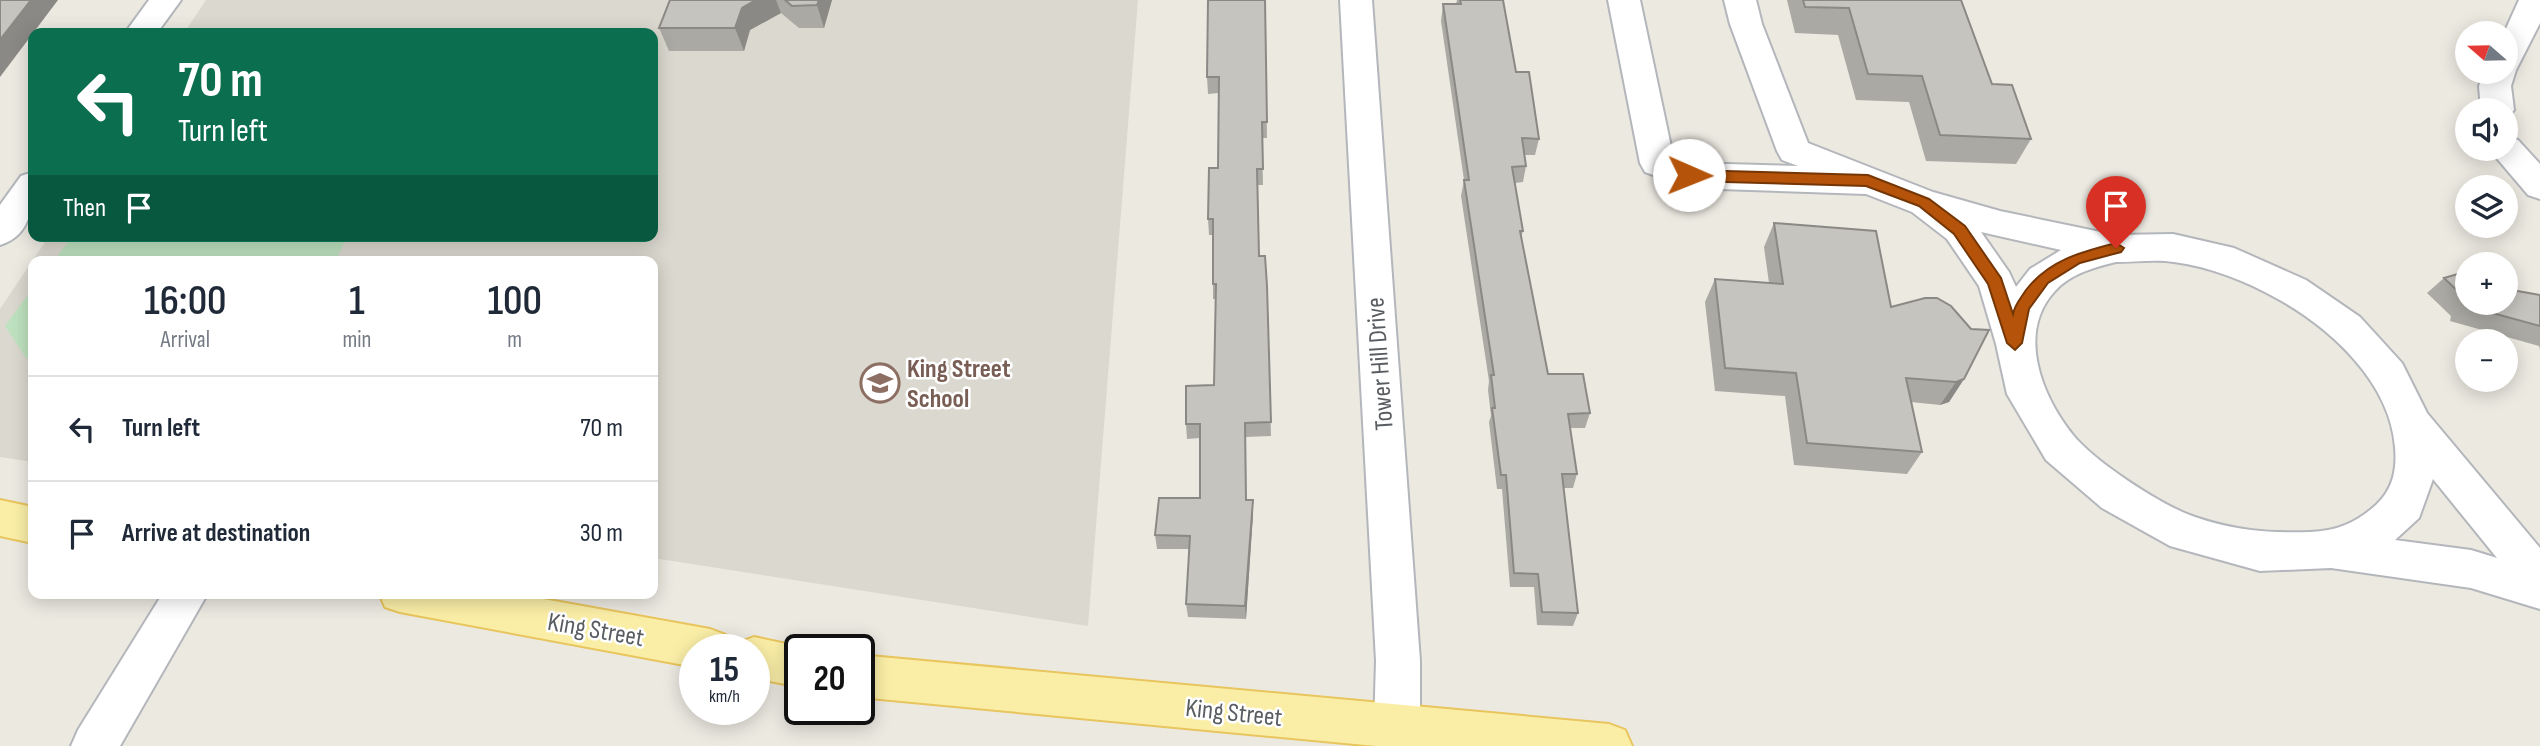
<!DOCTYPE html>
<meta charset="utf-8">
<style>
:root{--surface:#fff;--page:#f6f6f7;--text:#1f2937;--muted:#747a83;--line:#e0e1e3}
body{margin:0;font-family:"Sofia Sans Condensed",sans-serif;background:var(--page);color:var(--text);height:100vh;display:flex;flex-direction:column;font-size:26px;white-space:nowrap}
*{box-sizing:border-box;margin:0}
p{font-size:23px;color:var(--muted)}
.icon{flex:none;width:38px;height:38px;fill:none;stroke:currentColor;stroke-width:2;stroke-linecap:round;stroke-linejoin:round}
.map{position:relative;flex:1;overflow:hidden}
.drawer{position:absolute;left:28px;top:256px;width:630px;height:343px;display:flex;flex-direction:column;background:var(--surface);border-radius:14px;box-shadow:0 4px 18px #0003}
.drawer>*{flex:none}
.banner{position:absolute;left:28px;top:28px;width:630px;height:214px;border-radius:14px;box-shadow:0 4px 18px #0003;background:#0b6e4f;color:#fff;overflow:hidden}
.needle{width:46px;rotate:290deg}
.controls{position:absolute;left:2455px;top:21px;display:grid;gap:14px}
.controls a{display:grid;place-items:center;width:63px;height:63px;border-radius:50%;background:var(--surface);box-shadow:0 4px 18px #0003;font-size:35px}
.speed{position:absolute;left:679px;top:634px;display:flex;gap:14px;font-size:35px;font-weight:700;text-align:center}
.speed>*{display:grid;place-content:center;width:91px;height:91px;border-radius:50%;background:var(--surface);box-shadow:0 4px 18px #0003;line-height:1}
.speed small{font-size:18px;font-weight:400}
.speed .limit{border:4px solid #111;border-radius:10px;background:#fff;color:#111}
.pin{position:absolute;display:grid;place-items:center;width:60px;height:60px;color:#fff;margin:-72px -30px;border-radius:50% 50% 50% 0;rotate:-45deg;box-shadow:0 0 7px #0007}
.pin .icon{rotate:45deg}
.me{position:absolute;width:77px;margin:-38px;rotate:91deg;stroke-linejoin:round;filter:drop-shadow(0 0 5px #0008)}
.turn{display:flex;align-items:center;gap:24px;height:147px;padding:0 35px;font-size:32px}
.turn .icon{width:91px;height:91px;stroke-width:2.5}
.turn b{display:block;font-size:49px;line-height:60px}
.then{display:flex;align-items:center;height:66px;padding:0 35px;background:#0003;gap:14px;font-size:26px}
.eta{display:flex;justify-content:space-evenly;align-items:center;height:119px;text-align:center}
.eta b{font-size:42px;font-weight:600;line-height:49px}
ul{padding:0;list-style:none}
li{display:flex;align-items:center;gap:21px;height:105px;padding:0 35px;border-top:2px solid var(--line)}
li div{flex:1}
li b{display:block;font-size:26px}
li em{font-style:normal}
.map>svg:first-child{display:block}
.education{fill:#dbd8cf}
.green{fill:#bee2bf}
.lines{fill:none;stroke-linecap:round;stroke-linejoin:round}
.minor-casing{stroke:#b3b6bb;stroke-width:4}
.major-casing{stroke:#e8c55d;stroke-width:4}
.minor{fill:#fff;fill-rule:evenodd}
.major{fill:#faeea7;fill-rule:evenodd}
.wall{fill:#aaa9a3}
.shaded-wall{fill:#8b8985}
.building{fill:#c6c4be;stroke:#8b8985;stroke-width:2}
.route{fill:#b45309;stroke:#753606;stroke-width:2}
.labels{text-anchor:middle;stroke-width:5;stroke-linejoin:round;paint-order:stroke}
.street-label{font-size:26px;fill:#595d61;stroke:#fff}
.education-label{font-size:26px;font-weight:bold;fill:#785e54;stroke:#fff;text-anchor:start}
</style>
<div class="map">
<svg width="2540" height="746" viewBox="0 0 2540 746">
<rect width="100%" height="100%" fill="#ece9e1"/>
<polygon class="education" points="206,0 1138,0 1088,626 653,558 653,261 33,261 33,462 0,457 0,309 49,236 653,236 653,33 184,33"/>
<g class="green">
<polygon points="72,236 347,236 336,261 54,261"/>
<polygon points="33,288 33,359 26,358 5,326"/>
</g>
<g class="lines">
<g class="minor-casing">
<g id="minor">
<polygon points="149,0 181,0 157,33 125,33"/>
<polygon points="1340,0 1372,0 1420,661 1420,728 1413,743 1407,746 1381,743 1374,728 1376,661"/>
<path d="M1608,0H1640L1673,156L1692,163L1798,166L1782,160L1777,151L1730,24L1724,0H1756L1762,24L1808,143L1933,192L2000,211L2115,235L2173,234L2234,248L2306,280L2360,317L2402,363L2427,413L2540,548V609L2471,588L2331,568L2260,571L2170,546L2102,508L2046,460L2007,394L1996,344L1979,286L1947,239L1912,212L1866,194L1689,188L1645,172L1640,163ZM1981,232L2061,250L2030,269L2016,287L2009,272ZM2116,262C2135,262 2156,259 2174,262C2211,267 2246,281 2278,299C2332,329 2390,383 2395,447C2397,470 2393,489 2376,505C2356,523 2337,531 2310,532C2268,533 2236,531 2195,517C2162,506 2095,462 2073,435C2042,396 2016,333 2055,291C2070,274 2095,267 2116,262ZM2433,479L2497,558L2471,550L2395,540L2419,518Z"/>
<polygon points="2519,0 2540,0 2540,23 2516,70 2511,86 2514,110 2506,119 2506,110 2481,110 2479,86 2485,72 2506,72 2506,33 2504,33"/>
<polygon points="2506,137 2518,140 2540,164 2540,199 2528,195 2489,149 2506,149"/>
<path d="M33,172C34,201 33,235 0,245V205L21,176Z"/>
<polygon points="163,593 208,593 120,746 71,746 78,730"/>
</g>
</g>
<g class="major-casing">
<g id="major">
<polygon points="0,500 33,507 33,543 0,536"/>
<polygon points="379,593 510,593 710,629 726,635 732,649 695,649 695,667 400,612 385,607"/>
<polygon points="754,637 810,649 800,649 800,687 754,678 754,649 735,649 738,643"/>
<polygon points="859,655 1609,724 1625,730 1632,746 1376,746 859,697"/>
</g>
</g>
<use href="#minor" class="minor"/>
<use href="#major" class="major"/>
</g>
<g class="wall">
<polygon points="670,0 832,0 824,28 799,28 781,13 750,30 744,51 669,51 659,28"/>
<polygon points="1265,0 1267,138 1262,138 1263,185 1258,185 1259,256 1267,286 1271,436 1245,437 1246,500 1253,500 1253,514 1246,619 1188,617 1186,604 1190,549 1157,549 1155,535 1200,498 1200,438 1187,439 1186,424 1214,385 1216,299 1213,299 1213,235 1209,235 1208,219 1218,168 1219,93 1208,94 1207,77"/>
<polygon points="1457,0 1503,0 1516,72 1539,139 1535,155 1524,155 1526,166 1523,182 1515,183 1523,231 1521,237 1548,374 1590,413 1585,428 1570,428 1577,474 1573,488 1564,488 1578,613 1573,626 1537,625 1534,587 1510,587 1502,489 1497,489 1489,422 1491,416 1488,390 1489,381 1461,196 1464,180 1441,21 1443,4 1456,4"/>
<polygon points="1787,0 1961,0 1992,84 2031,139 2016,164 1926,161 1909,102 1856,100 1838,35 1795,33"/>
<polygon points="1774,223 1891,307 1964,379 1949,402 1940,405 1911,402 1922,452 1907,474 1794,465 1785,396 1715,391 1705,302 1715,279 1769,283 1764,247"/>
<polygon points="2444,278 2540,295 2540,350 2539,346 2450,321 2451,316 2427,293"/>
</g>
<g class="shaded-wall">
<polygon points="31,0 58,0 0,77 0,40"/>
<polygon points="756,0 776,0 781,13 750,30 744,51 735,28 742,8"/>
<polygon points="819,0 832,0 824,28 817,5"/>
<polygon points="1964,379 1949,402 1940,405 1956,382"/>
<polygon points="1253,500 1253,514 1246,619 1245,606"/>
</g>
<g class="building">
<polygon points="0,0 31,0 0,40"/>
<polygon points="670,0 756,0 742,8 735,28 659,28"/>
<polygon points="785,0 819,0 817,5 792,6"/>
<polygon points="1208,0 1265,0 1267,122 1262,122 1263,169 1257,169 1259,256 1265,256 1267,286 1271,422 1245,423 1246,500 1253,500 1245,606 1186,604 1190,536 1155,535 1159,498 1200,498 1200,424 1186,424 1186,386 1214,385 1216,284 1213,284 1213,219 1208,219 1209,168 1218,168 1219,77 1207,77"/>
<polygon points="1460,0 1503,0 1516,72 1529,72 1539,139 1522,138 1526,166 1512,167 1523,231 1520,231 1548,374 1583,374 1590,413 1568,414 1577,474 1562,474 1578,613 1542,612 1538,574 1514,573 1506,475 1501,475 1492,408 1495,408 1491,375 1494,375 1464,180 1469,180 1443,4 1461,4"/>
<polygon points="1803,0 1961,0 1992,84 2012,85 2031,139 1940,135 1922,76 1868,74 1849,8 1805,7"/>
<polygon points="1774,223 1876,231 1891,307 1925,298 1937,298 1951,306 1971,329 1989,330 1964,379 1956,382 1906,378 1922,452 1807,443 1796,373 1725,368 1715,279 1783,284"/>
<polygon points="2468,271 2468,301 2444,278"/>
<polygon points="2506,285 2512,290 2540,295 2540,326 2467,306 2468,303 2506,303"/>
</g>
<path class="route" d="M1689,170L1868,175L1929,199L1965,226L2001,278L2013,314C2015,304 2021,298 2026,290C2049,260 2081,252 2116,243L2124,248L2121,252L2080,263L2048,283L2029,309L2022,343L2015,350L2007,343L1988,284L1954,234L1919,206L1866,186L1689,181L1682,175Z"/>
<defs>
<g id="school-ring" transform="scale(2.0125)"><circle r="9.5" fill="#fff" stroke="#8d6e63" stroke-width="1.5"/><path d="M0-5L7-2L0 1L-7-2ZM-4 1L0 2.5L4 1V4Q0 6-4 4Z" fill="#8d6e63"/></g>
</defs>
<g fill-rule="evenodd">
<use href="#school-ring" x="880" y="383"/>
</g>
<g class="labels">
<g class="street-label">
<text transform="translate(1379 364) rotate(-94)" y="9">Tower Hill Drive</text>
<text transform="translate(596 629) rotate(10)" y="9">King Street</text>
<text transform="translate(1234 712) rotate(6)" y="9">King Street</text>
</g>
<g class="education-label">
<text x="907" y="377">King Street<tspan x="907" dy="30">School</tspan></text>
</g>
</g>
</svg>
<div class="controls">
<a><svg class="needle" viewBox="-14 -14 28 28"><path d="M0-13l5 13h-10z" fill="#e53935"/><path d="M0 13l5-13h-10z" fill="#747a83"/></svg></a>
<a><svg class="icon" aria-label="sound" viewBox="0 0 24 24"><path d="M4 9h4l5-4v14l-5-4H4zM17 9q2 3 0 6"/></svg></a>
<a><svg class="icon" aria-label="layers" viewBox="0 0 24 24"><path d="M12 4l9 5-9 5-9-5zM3 14l9 5 9-5"/></svg></a>
<a>+</a>
<a>−</a>
</div>
<div class="speed"><div>15<small>km/h</small></div><div class="limit">20</div></div>
<div class="pin" style="left:2116px;top:248px;background:#d93025"><svg class="icon" aria-label="arrive" viewBox="0 0 24 24"><path d="M6 21V4h12l-3 4 3 4H6"/></svg></div>
<svg class="me" style="left:1689px;top:175px" viewBox="-20 -20 40 40"><circle r="19" fill="#fff"/><path d="M0-13L10 11 0 6-10 11z" fill="#b45309"/></svg>
<div class="banner">
<div class="turn"><svg class="icon" aria-label="left" viewBox="0 0 24 24"><path d="M17 20v-9H6M10 6l-5 5 5 5"/></svg><div><b>70 m</b>Turn left</div></div>
<div class="then">Then<svg class="icon" aria-label="arrive" viewBox="0 0 24 24"><path d="M6 21V4h12l-3 4 3 4H6"/></svg></div>
</div>
<section class="drawer">
<div class="eta">
<div><b>16:00</b><p>Arrival</p></div>
<div><b>1</b><p>min</p></div>
<div><b>100</b><p>m</p></div>
</div>
<ul>
<li><svg class="icon" aria-label="left" viewBox="0 0 24 24"><path d="M17 20v-9H6M10 6l-5 5 5 5"/></svg><div><b>Turn left</b></div><em>70 m</em></li>
<li><svg class="icon" aria-label="arrive" viewBox="0 0 24 24"><path d="M6 21V4h12l-3 4 3 4H6"/></svg><div><b>Arrive at destination</b></div><em>30 m</em></li>
</ul>
</section>
</div>
